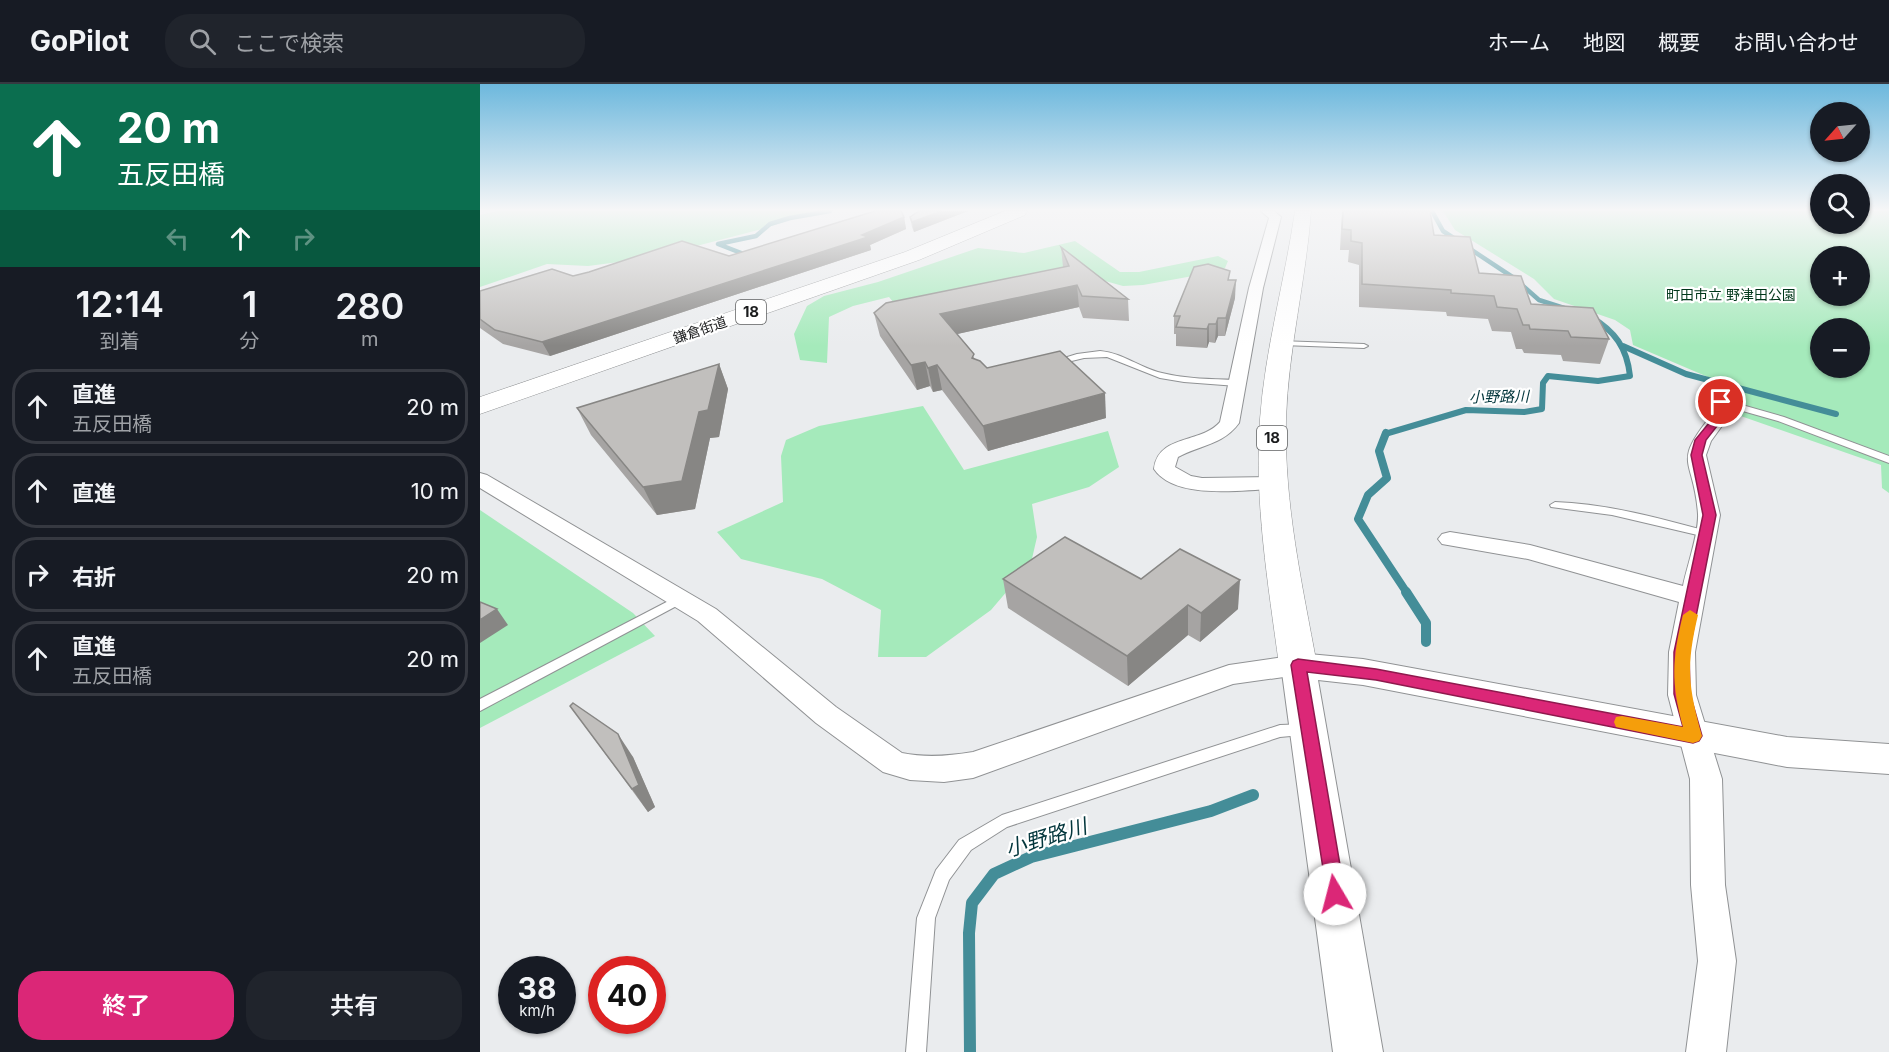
<!DOCTYPE html>
<html lang="ja">
<meta charset="utf-8">
<style>
:root{--surface:#171b24;--page:#20242c;--text:#f1f3f6;--muted:#9ea1a6;--line:#363941;--accent:#db2777}
body{margin:0;font-family:Inter,"Noto Sans JP",sans-serif;background:var(--page);color:var(--text);height:100vh;display:flex;flex-direction:column;font-size:22px;white-space:nowrap}
*{box-sizing:border-box;margin:0}
p{font-size:20px;color:var(--muted)}
.icon{flex:none;width:33px;height:33px;fill:none;stroke:currentColor;stroke-width:2;stroke-linecap:round;stroke-linejoin:round}
.map{position:relative;flex:1;overflow:hidden}
.sheet{display:flex;flex-direction:column;background:var(--surface);width:480px}
.sheet>*{flex:none}
.guide{background:#0b6e4f;color:#fff;overflow:hidden}
.needle{width:39px;rotate:243deg}
.controls{position:absolute;left:1330px;top:18px;display:grid;gap:12px}
.controls a{display:grid;place-items:center;width:60px;height:60px;border-radius:50%;background:var(--surface);box-shadow:0 2px 4px #0004;font-size:30px}
.speed{position:absolute;left:18px;top:872px;display:flex;gap:12px;font-size:30px;font-weight:700;text-align:center}
.speed>*{display:grid;place-content:center;width:78px;height:78px;border-radius:50%;background:var(--surface);box-shadow:0 2px 4px #0004;line-height:1}
.speed small{font-size:15px;font-weight:400}
.speed .limit{border:9px solid #d22;background:#fff;color:#111}
.pin{position:absolute;display:grid;place-items:center;width:51px;height:51px;color:#fff;margin:-26px;border:3px solid #fff;border-radius:50%;box-shadow:0 2px 6px #0007}
.me{position:absolute;width:66px;margin:-33px;rotate:352deg;stroke-linejoin:round;filter:drop-shadow(0 0 4px #0008)}
.turn{display:flex;align-items:center;gap:21px;height:126px;padding:0 18px;font-size:27px}
.turn .icon{width:78px;height:78px;stroke-width:2.5}
.turn b{display:block;font-size:42px;line-height:51px}
.lanes{display:flex;align-items:center;height:57px;padding:0 18px;background:#0003;justify-content:center;gap:30px;direction:ltr}
.lanes .off{opacity:.35}
.eta{display:flex;justify-content:space-evenly;align-items:center;height:102px;text-align:center}
.eta b{font-size:36px;font-weight:600;line-height:42px}
.cta{display:flex;gap:12px;margin-top:auto;padding:12px 18px}
.cta a{flex:1;height:69px;border-radius:24px;background:var(--accent);color:#fff;font-size:24px;font-weight:600;line-height:69px;text-align:center}
.cta a+a{background:var(--page);color:var(--text)}
ul{padding:0;list-style:none}
li{display:flex;align-items:center;gap:18px;height:75px;margin:0 12px 9px;padding:0 6px;border:3px solid var(--line);border-radius:24px}
li div{flex:1}
li b{display:block;font-size:22px}
li em{font-style:normal}
header{display:flex;align-items:center;gap:36px;box-sizing:border-box;height:84px;padding:0 30px;background:var(--surface);border-bottom:2px solid var(--line)}
header strong{font-size:28px}
nav{display:flex;gap:33px;margin-inline-start:auto;font-size:21px}
.search{width:420px;height:54px;background:var(--page);display:flex;align-items:center;gap:15px;box-sizing:border-box;padding:0 21px;border-radius:24px;color:var(--muted);font-size:22px}
main{display:flex;flex:1;min-height:0}
.map>svg:first-child{display:block}
.green{fill:#a5eabb;fill-rule:evenodd}
.lines{fill:none;stroke-linecap:round;stroke-linejoin:round}
.stream-far4{stroke:#448d98;stroke-width:4.5}
.stream-far3{stroke:#448d98;stroke-width:6}
.stream-far2{stroke:#448d98;stroke-width:8}
.stream-far1{stroke:#448d98;stroke-width:10}
.stream{stroke:#448d98;stroke-width:12}
.service-casing{stroke:#909294;stroke-width:2}
.minor-casing{stroke:#909294;stroke-width:2}
.tertiary-casing{stroke:#909294;stroke-width:2}
.primary-casing{stroke:#909294;stroke-width:1}
.service{fill:#fff;fill-rule:evenodd}
.minor{fill:#fff;fill-rule:evenodd}
.tertiary{fill:#fff;fill-rule:evenodd}
.primary{fill:#fff;fill-rule:evenodd}
.wall{fill:#a6a4a3}
.shaded-wall{fill:#878684}
.building{fill:#c1bfbd;stroke:#878684;stroke-width:1.5}
.route{fill:#db2777;stroke:#8e194d;stroke-width:1.5}
.slow{fill:#f59e0b}
.labels{text-anchor:middle;stroke-width:4.5;stroke-linejoin:round;paint-order:stroke}
.far-park-label{font-size:14px;fill:#00371a;stroke:#fff}
.far-street-label{font-size:14px;fill:#1b1c1d;stroke:#fff}
.shield{fill:#fff;stroke:#5f6061;stroke-width:1.5}
.shield-label{font-size:15px;font-weight:bold;fill:#1b1c1d}
.far-water-label{font-size:15px;font-style:italic;fill:#03363c;stroke:#fff}
.near-water-label{font-size:21px;font-style:italic;fill:#03363c;stroke:#fff}
</style>
<header>
<strong>GoPilot</strong>
<div class="search"><svg class="icon" aria-label="search" viewBox="0 0 24 24"><circle cx="10" cy="10" r="6"/><path d="M15 15l6 6"/></svg>ここで検索</div>
<nav><a>ホーム</a><a>地図</a><a>概要</a><a>お問い合わせ</a></nav>
</header>
<main>
<section class="sheet">
<div class="guide">
<div class="turn"><svg class="icon" aria-label="ahead" viewBox="0 0 24 24"><path d="M12 20V5M6 11l6-6 6 6"/></svg><div><b>20 m</b>五反田橋</div></div>
<div class="lanes"><svg class="icon off" aria-label="left" viewBox="0 0 24 24"><path d="M17 20v-9H6M10 6l-5 5 5 5"/></svg><svg class="icon" aria-label="ahead" viewBox="0 0 24 24"><path d="M12 20V5M6 11l6-6 6 6"/></svg><svg class="icon off" aria-label="right" viewBox="0 0 24 24"><path d="M7 20v-9h11M14 6l5 5-5 5"/></svg></div>
</div>
<div class="eta">
<div><b>12:14</b><p>到着</p></div>
<div><b>1</b><p>分</p></div>
<div><b>280</b><p>m</p></div>
</div>
<ul>
<li><svg class="icon" aria-label="ahead" viewBox="0 0 24 24"><path d="M12 20V5M6 11l6-6 6 6"/></svg><div><b>直進</b><p>五反田橋</p></div><em>20 m</em></li>
<li><svg class="icon" aria-label="ahead" viewBox="0 0 24 24"><path d="M12 20V5M6 11l6-6 6 6"/></svg><div><b>直進</b></div><em>10 m</em></li>
<li><svg class="icon" aria-label="right" viewBox="0 0 24 24"><path d="M7 20v-9h11M14 6l5 5-5 5"/></svg><div><b>右折</b></div><em>20 m</em></li>
<li><svg class="icon" aria-label="ahead" viewBox="0 0 24 24"><path d="M12 20V5M6 11l6-6 6 6"/></svg><div><b>直進</b><p>五反田橋</p></div><em>20 m</em></li>
</ul>
<div class="cta"><a>終了</a><a>共有</a></div>
</section>
<div class="map">
<svg width="1409" height="968" viewBox="0 0 1409 968">
<rect width="100%" height="100%" fill="#eaecee"/>
<g class="green">
<polygon points="17,127 334,127 286,144 170,174 108,182 67,180 0,203 0,131"/>
<path d="M963,127H1341V140H1380V127H1409V409L1402,404L1401,381L1255,330L1242,299L1153,261L1150,246L1135,236L1074,215L1054,195L975,146ZM1341,172H1380V212H1341ZM1341,244H1380V284H1341Z"/>
<polygon points="595,157 640,188 659,188 738,172 748,177 745,184 735,188 663,201 643,202 604,191 423,230 409,213 373,222 349,233 347,279 320,276 314,250 327,222 344,212 398,198 498,164 544,169"/>
<polygon points="443,322 484,386 628,347 639,383 609,403 552,420 557,453 551,479 511,526 446,573 398,573 401,526 342,495 261,475 237,448 303,418 301,372 306,356 339,342"/>
<polygon points="0,426 153,529 175,552 0,644"/>
</g>
<g class="lines">
<g class="stream-far4">
<polyline points="952,127 963,147 1034,194 1059,216 1084,224"/>
<polyline points="269,172 238,160 276,152 290,140 310,134 350,127"/>
</g>
<g class="stream-far3">
<polyline points="1143,262 1206,290 1356,330"/>
<path d="M905,350L986,326L1044,328L1062,325L1063,299L1068,292L1118,297L1150,292C1147,264 1135,247 1111,233"/>
</g>
<polyline class="stream-far2" points="906,349 899,367 907,394 888,411 878,435 927,509"/>
<polyline class="stream-far1" points="926,508 946,539 946,558"/>
<polyline class="stream" points="490,968 489,849 492,819 514,790 551,773 731,727 773,711"/>
<g class="service-casing">
<g id="service">
<polygon points="799,257 884,260 888,262 884,264 802,261 798,259"/>
<path d="M620,267C643,269 660,284 682,289C706,295 732,295 757,296L761,299L757,302L704,298L680,294L627,273L604,274L575,281L571,278L597,270Z"/>
<polygon points="1241,315 1304,333 1409,372 1409,379 1298,337 1238,320 1236,318"/>
<path d="M1075,418C1128,420 1179,434 1230,448L1232,450L1226,453L1132,431L1071,423L1070,421Z"/>
<polygon points="200,511 206,515 204,518 0,627 0,615"/>
<polygon points="827,640 832,642 834,646 832,650 800,653 527,743 491,766 469,796 455,834 446,968 426,968 437,834 456,786 479,756 522,731 800,641"/>
</g>
</g>
<g class="minor-casing">
<g id="minor">
<path d="M781,127H794L801,133L783,204L759,339C743,361 720,361 698,373L695,383L711,392L722,394L793,393L800,395L804,399L800,403L793,405C760,406 695,416 674,385C678,350 721,360 740,338L769,204L789,134Z"/>
<path d="M1233,295C1247,298 1250,316 1252,328L1231,357L1226,371L1240,431L1215,568L1216,611L1242,695L1245,801L1256,877L1246,968H1206L1218,877L1211,801L1210,695L1188,611L1189,568L1199,518L1048,475L962,460L958,455L962,450L970,448L1050,461L1203,502C1207,482 1219,449 1218,430C1214,372 1190,382 1234,328L1231,313L1224,300Z"/>
<path d="M0,389L7,391L236,525L356,623L422,669C446,674 469,672 493,668L749,581L818,571L828,574L832,581L828,588L818,591L753,600L493,694L464,698L430,696L403,688L336,639L218,537L0,404Z"/>
</g>
</g>
<g class="tertiary-casing">
<polygon id="tertiary" points="818,569 883,575 1307,653 1409,660 1409,690 1307,683 883,601 838,596 903,968 853,968 801,581 806,572"/>
</g>
<g class="primary-casing">
<g id="primary">
<polygon points="525,127 547,127 545,131 439,176 0,330 0,313 425,168"/>
<path d="M815,127H831C826,197 808,266 806,336C804,419 822,500 837,581L831,591L818,595L805,591L799,581C788,499 774,417 780,335C785,265 805,196 815,127Z"/>
</g>
</g>
<use href="#service" class="service"/>
<use href="#minor" class="minor"/>
<use href="#tertiary" class="tertiary"/>
<use href="#primary" class="primary"/>
</g>
<g class="wall">
<polygon points="439,127 488,127 434,148 432,143 430,133"/>
<polygon points="862,127 950,127 954,151 999,189 1051,220 1129,255 1120,280 1083,277 1081,271 1044,269 1042,265 1036,265 1031,248 1012,247 1008,235 967,232 966,228 879,223 879,181 868,178 869,166 860,166"/>
<polygon points="424,133 426,145 390,161 391,166 70,272 23,260 0,244 0,207 93,192 249,172"/>
<polygon points="581,163 648,215 649,237 603,234 599,223 477,250 495,275 507,284 626,334 508,367 462,306 453,308 450,302 437,306 400,252 394,229 583,183"/>
<polygon points="750,196 755,214 745,252 738,252 735,259 729,258 727,264 696,262 696,250 694,250 694,232"/>
<polygon points="239,280 248,305 239,353 230,354 215,425 177,431 111,351 97,324"/>
<polygon points="523,495 661,495 758,525 720,558 708,551 648,602 528,524"/>
<polygon points="90,622 153,673 175,723 168,728"/>
</g>
<g class="shaded-wall">
<polygon points="462,127 488,127 434,148 432,138"/>
<polygon points="424,133 426,145 390,161 391,166 70,272 62,258 382,151"/>
<polygon points="756,196 755,214 745,252 746,234"/>
<polygon points="597,201 599,223 464,253 460,230"/>
<polygon points="738,234 738,252 735,259 736,240"/>
<polygon points="729,240 729,258 727,264 727,245"/>
<polygon points="445,278 450,302 437,306 431,281"/>
<polygon points="239,280 248,305 239,353 230,354 215,425 177,431 163,403 219,328"/>
<polygon points="457,281 462,306 453,308 448,284"/>
<polygon points="625,309 626,334 508,367 503,342"/>
<polygon points="760,496 758,525 720,558 721,529"/>
<polygon points="708,521 708,551 648,602 647,572"/>
<polygon points="17,525 28,541 0,559 0,536"/>
<polygon points="138,650 153,673 175,723 168,728 152,705"/>
</g>
<g class="building">
<polygon points="395,127 421,127 424,133 382,151 388,153 62,258 15,246 0,235 0,207 72,185 93,192 109,188 202,157 249,172"/>
<polygon points="439,127 462,127 432,138 430,133"/>
<polygon points="863,127 950,127 954,151 990,153 999,189 1041,192 1051,220 1113,224 1129,255 1091,253 1088,247 1050,245 1049,241 1043,241 1037,225 1017,223 1014,212 971,209 971,206 882,200 882,159 871,157 871,146 862,145"/>
<polygon points="581,163 648,215 602,212 597,201 460,230 494,270 492,274 500,277 507,284 580,267 625,309 503,342 457,281 448,284 445,278 431,281 394,229 406,219 589,182"/>
<polygon points="728,180 750,187 748,196 756,196 746,234 738,234 736,240 729,240 727,245 696,243 700,232 694,232 714,183"/>
<polygon points="239,280 228,326 219,328 202,397 163,403 97,324"/>
<polygon points="585,453 661,495 700,465 760,496 721,529 708,521 647,572 523,495"/>
<polygon points="0,518 17,525 0,536"/>
<polygon points="93,619 138,650 159,701 152,705 90,622"/>
</g>
<linearGradient id="sky" x2="0" y2="1"><stop stop-color="#6db8dd"/><stop offset="0.48" stop-color="#f6f6f7"/><stop offset="1" stop-color="#f6f6f7" stop-opacity="0"/></linearGradient>
<rect width="1409" height="262" fill="url(#sky)"/>
<polygon class="route" points="1241,314 1246,318 1248,328 1226,356 1222,371 1236,431 1209,568 1210,610 1222,652 1219,657 1213,659 896,596 827,588 865,810 862,816 855,819 848,816 811,581 813,577 818,575 896,585 1203,643 1194,610 1194,568 1223,431 1211,371 1215,356 1238,328 1236,318"/>
<path class="slow" d="M1210,526L1218,531C1206,581 1208,602 1222,652L1219,657L1213,659L1136,643L1134,638L1136,633L1142,632L1203,643C1191,599 1192,575 1203,531Z"/>
<g class="labels">
<g class="far-park-label">
<text x="1251" y="216">町田市立 野津田公園</text>
</g>
<g class="far-street-label">
<text transform="translate(220 246) rotate(-19)" y="5">鎌倉街道</text>
</g>
<g class="shield">
<rect x="256" y="216" width="30" height="24" rx="4.5"/>
<rect x="777" y="342" width="30" height="24" rx="4.5"/>
</g>
<g class="shield-label">
<text x="271" y="233">18</text>
<text x="792" y="359">18</text>
</g>
<g class="far-water-label">
<text transform="translate(1019 313) rotate(-1)" y="5">小野路川</text>
</g>
<g class="near-water-label">
<text transform="translate(566 754) rotate(-17)" y="7">小野路川</text>
</g>
</g>
</svg>
<div class="controls">
<a><svg class="needle" viewBox="-14 -14 28 28"><path d="M0-13l5 13h-10z" fill="#e53935"/><path d="M0 13l5-13h-10z" fill="#9ea1a6"/></svg></a>
<a><svg class="icon" aria-label="search" viewBox="0 0 24 24"><circle cx="10" cy="10" r="6"/><path d="M15 15l6 6"/></svg></a>
<a>+</a>
<a>−</a>
</div>
<div class="speed"><div>38<small>km/h</small></div><div class="limit">40</div></div>
<div class="pin" style="left:1241px;top:318px;background:#d93025"><svg class="icon" aria-label="arrive" viewBox="0 0 24 24"><path d="M6 21V4h12l-3 4 3 4H6"/></svg></div>
<svg class="me" style="left:855px;top:810px" viewBox="-20 -20 40 40"><circle r="19" fill="#fff"/><path d="M0-13L10 11 0 6-10 11z" fill="#db2777"/></svg>
</div>
</main>
